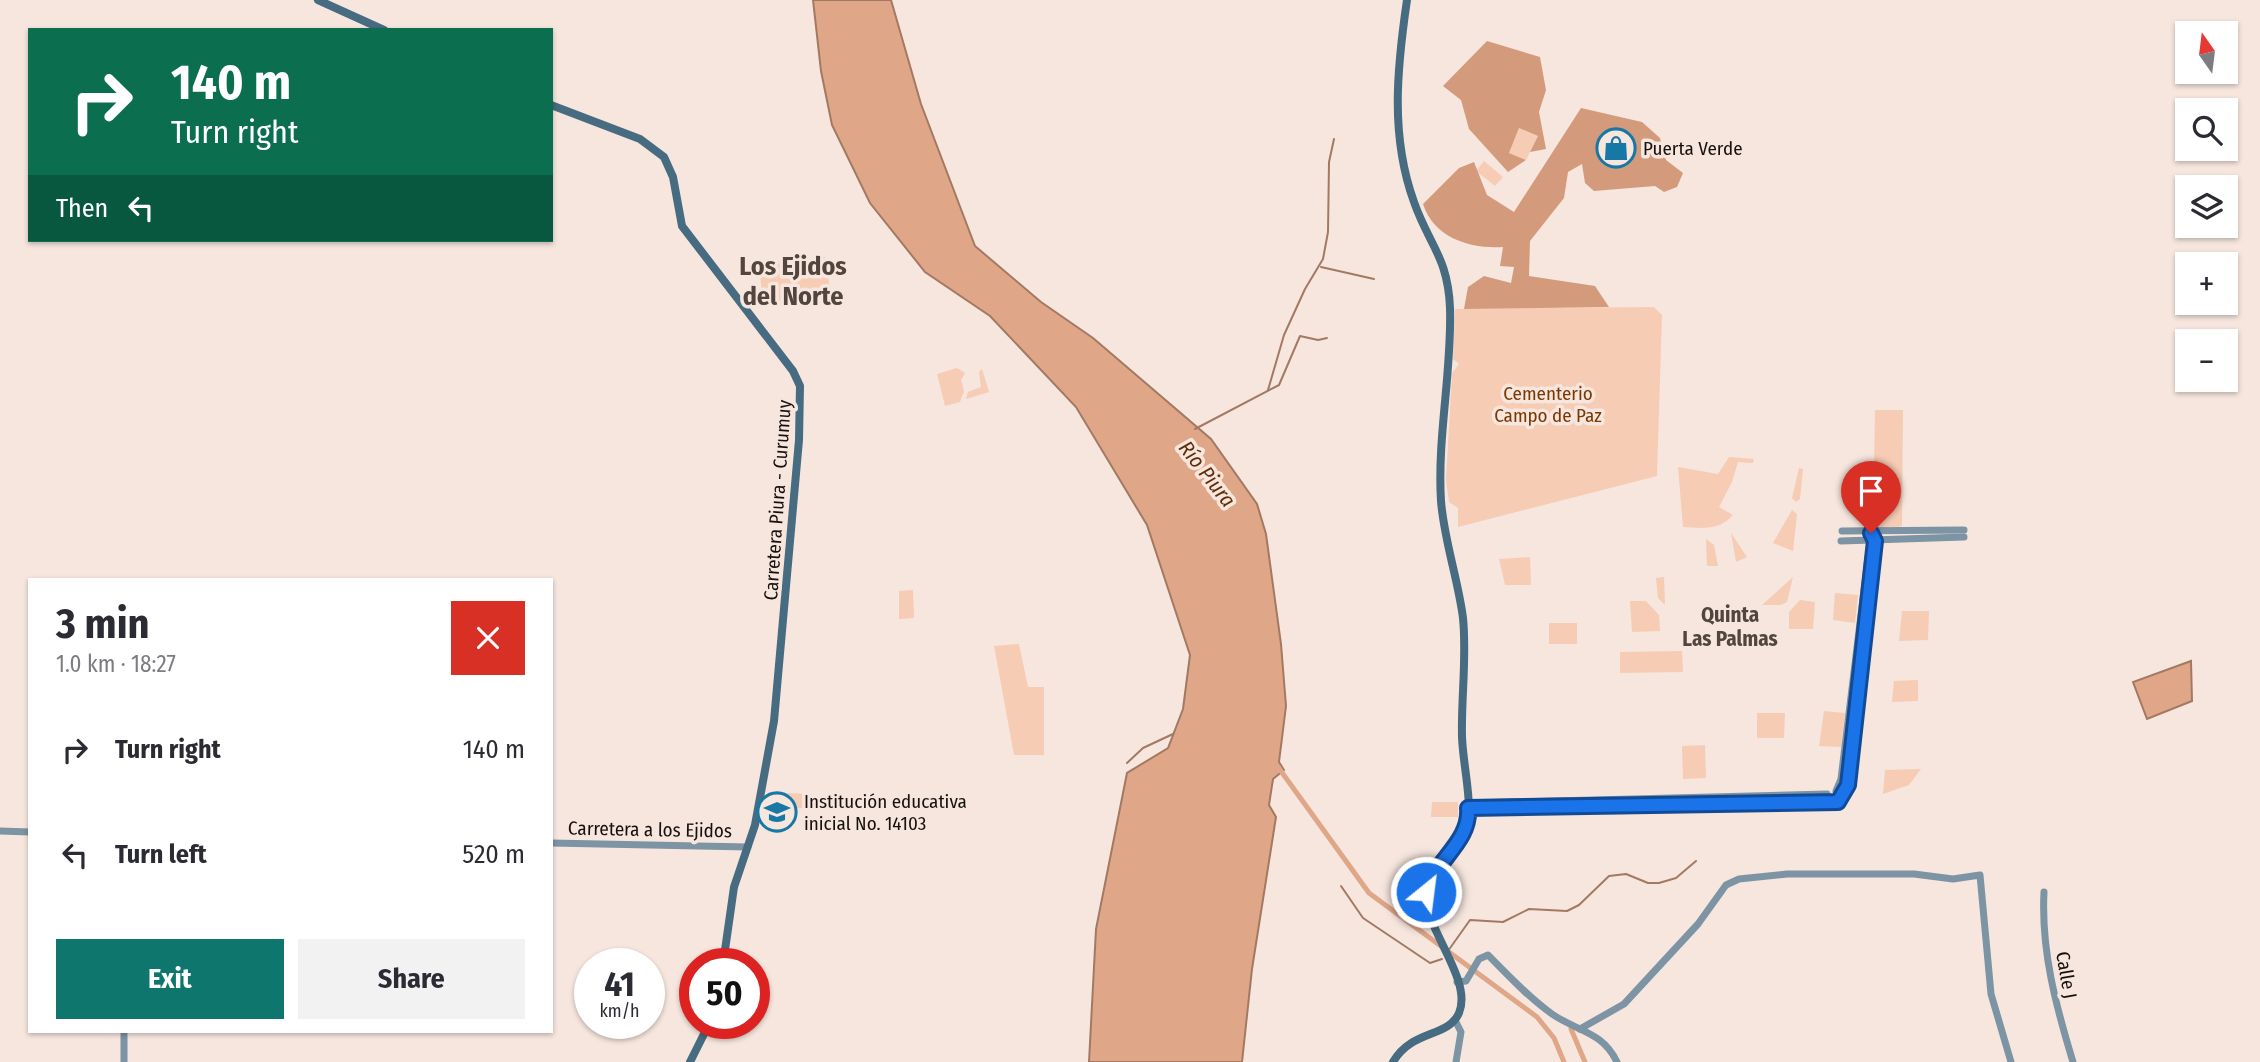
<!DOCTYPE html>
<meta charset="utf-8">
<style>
:root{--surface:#fff;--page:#f2f2f3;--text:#2b2b33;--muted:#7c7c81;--accent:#0f766e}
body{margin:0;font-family:"Fira Sans Condensed",sans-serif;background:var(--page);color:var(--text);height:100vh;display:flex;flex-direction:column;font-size:26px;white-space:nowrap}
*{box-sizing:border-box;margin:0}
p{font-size:23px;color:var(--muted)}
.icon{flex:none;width:38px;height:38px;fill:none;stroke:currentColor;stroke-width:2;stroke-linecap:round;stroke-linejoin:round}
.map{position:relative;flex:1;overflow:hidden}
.details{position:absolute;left:28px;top:578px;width:525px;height:455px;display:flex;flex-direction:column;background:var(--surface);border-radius:0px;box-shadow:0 2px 5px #0004}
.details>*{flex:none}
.banner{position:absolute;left:28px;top:28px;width:525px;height:214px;border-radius:0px;box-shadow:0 2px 5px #0004;background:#0b6e4f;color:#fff;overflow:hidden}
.needle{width:46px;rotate:346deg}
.controls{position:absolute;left:2175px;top:21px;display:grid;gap:14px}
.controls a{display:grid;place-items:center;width:63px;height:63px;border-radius:0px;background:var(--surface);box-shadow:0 2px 5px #0004;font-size:35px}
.speed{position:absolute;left:574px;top:948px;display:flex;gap:14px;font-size:35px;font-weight:700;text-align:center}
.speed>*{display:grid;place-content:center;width:91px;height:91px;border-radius:50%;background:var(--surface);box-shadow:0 2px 5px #0004;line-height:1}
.speed small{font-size:18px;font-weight:400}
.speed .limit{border:10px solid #d22;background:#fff;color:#111}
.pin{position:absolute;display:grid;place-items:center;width:60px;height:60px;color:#fff;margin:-72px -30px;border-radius:50% 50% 50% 0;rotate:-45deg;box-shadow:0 0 7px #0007}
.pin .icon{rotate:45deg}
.me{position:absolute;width:77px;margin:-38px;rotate:29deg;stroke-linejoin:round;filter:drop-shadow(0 0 5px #0008)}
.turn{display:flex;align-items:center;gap:24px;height:147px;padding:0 28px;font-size:32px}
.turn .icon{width:91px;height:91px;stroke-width:2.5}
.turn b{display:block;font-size:49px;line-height:60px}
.then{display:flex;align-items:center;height:66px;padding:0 28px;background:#0003;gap:14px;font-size:26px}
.round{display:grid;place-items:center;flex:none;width:74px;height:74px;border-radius:0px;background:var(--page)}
.overview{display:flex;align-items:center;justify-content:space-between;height:119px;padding:0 28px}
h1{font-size:42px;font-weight:700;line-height:52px}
.cta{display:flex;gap:14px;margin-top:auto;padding:14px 28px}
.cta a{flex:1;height:80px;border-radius:0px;background:var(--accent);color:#fff;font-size:28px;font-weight:700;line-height:80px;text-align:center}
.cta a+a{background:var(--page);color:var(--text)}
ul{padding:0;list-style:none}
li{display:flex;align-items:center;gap:21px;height:105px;padding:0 28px}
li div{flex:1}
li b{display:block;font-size:26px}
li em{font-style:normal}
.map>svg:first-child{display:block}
.green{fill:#f6ccb5}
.forest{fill:#d39b7c}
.water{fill:#dfa687;stroke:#a37963;stroke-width:2}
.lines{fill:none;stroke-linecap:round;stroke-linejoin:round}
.stream{stroke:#a37963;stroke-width:2}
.canal{stroke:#dfa687;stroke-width:5}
.tertiary{stroke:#7c94a3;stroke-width:7}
.secondary{stroke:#476b81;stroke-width:8}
.route-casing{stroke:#114b97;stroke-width:18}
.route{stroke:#1a73e8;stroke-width:12}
.labels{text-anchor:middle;stroke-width:7;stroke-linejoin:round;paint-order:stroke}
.poi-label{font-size:19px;fill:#16110e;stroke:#f6e6de;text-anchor:start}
.park-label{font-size:19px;fill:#7b3802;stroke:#f6e6de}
.street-label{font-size:19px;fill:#16110e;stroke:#f6e6de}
.water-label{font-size:21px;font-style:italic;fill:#612d09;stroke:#f6e6de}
.neighbourhood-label{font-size:21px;font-weight:bold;fill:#52453e;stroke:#f6e6de}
.district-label{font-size:26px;font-weight:bold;fill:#52453e;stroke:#f6e6de}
</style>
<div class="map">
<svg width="2260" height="1062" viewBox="0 0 2260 1062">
<rect width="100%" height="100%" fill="#f6e6de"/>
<g class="green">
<polygon points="1519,128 1538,136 1526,160 1509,153"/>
<polygon points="1484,161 1503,177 1495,186 1476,171"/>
<polygon points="825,257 832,300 763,306 759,263"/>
<polygon points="1654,307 1662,315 1657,476 1458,527 1458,508 1449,502 1446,480 1452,373 1459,364 1453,359 1455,309"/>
<polygon points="957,368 965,373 961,380 964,391 960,402 945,406 937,374"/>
<polygon points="982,369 989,392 966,399 968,392 981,387 979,372"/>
<polygon points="1875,410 1903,410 1902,526 1873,530"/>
<path d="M1729,457L1754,459L1753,463L1738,462L1732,482L1719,507L1733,515C1719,531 1702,528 1683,527L1678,467L1718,474Z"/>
<polygon points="1799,468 1803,469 1800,499 1796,502 1792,498"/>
<polygon points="1792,510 1797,514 1793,551 1773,543"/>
<polygon points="1731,533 1747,557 1736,562"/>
<polygon points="1706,539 1714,545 1718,566 1707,566"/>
<polygon points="1530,557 1531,585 1505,585 1499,559"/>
<polygon points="1664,577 1665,605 1658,598 1656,578"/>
<polygon points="1793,577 1787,602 1781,605 1762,605"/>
<polygon points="913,590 914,618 899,619 899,591"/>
<polygon points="1835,593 1858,595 1855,623 1833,620"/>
<polygon points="1800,600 1815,602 1813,629 1789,629 1789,612"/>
<polygon points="1630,601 1646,601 1659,615 1660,631 1632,632"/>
<polygon points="1902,611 1929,611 1928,640 1899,641"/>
<rect x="1549" y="623" width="28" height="21"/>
<polygon points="1019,644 1028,687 1044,687 1044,755 1014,755 994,646"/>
<polygon points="1682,651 1683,672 1620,673 1620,652"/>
<polygon points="1918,680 1918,701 1892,702 1894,681"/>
<polygon points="1824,711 1845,713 1841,747 1819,746"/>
<polygon points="1757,713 1785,713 1784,738 1757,738"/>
<polygon points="1705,745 1706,778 1683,779 1682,746"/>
<polygon points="1921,769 1909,785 1883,794 1885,770"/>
<polygon points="786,793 812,794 811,809 785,807"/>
<polygon points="1432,802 1458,802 1458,817 1431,817"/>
</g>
<g class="forest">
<polygon points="1487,41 1540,57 1546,90 1539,112 1546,149 1530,152 1538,136 1519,128 1509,153 1526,160 1508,172 1469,129 1461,100 1443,86"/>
<path d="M1581,108L1642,122L1660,138L1666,160L1683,173L1677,187L1664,192L1655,186L1594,191L1585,183L1582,164L1568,172L1564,198L1530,241L1529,276L1595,286L1609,307L1464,309L1468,287L1484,276L1511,283L1514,267L1500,266L1503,247C1470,249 1434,238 1423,204L1459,168L1474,162L1487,195L1514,212Z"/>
</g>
<g class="water">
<polygon points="813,0 891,0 921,104 975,246 1041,302 1093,338 1211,439 1257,504 1266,534 1281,644 1286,706 1279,762 1284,770 1273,779 1269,805 1276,817 1252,969 1242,1062 1089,1062 1096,929 1127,773 1168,748 1183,709 1190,655 1147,525 1076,407 990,316 925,272 870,203 832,125 821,71"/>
<polygon points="2191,661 2192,701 2147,719 2133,682"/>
</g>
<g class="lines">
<g class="stream">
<polyline points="1321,267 1374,279"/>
<polyline points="1268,390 1284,335 1305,289 1323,259 1328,232 1329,162 1334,139"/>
<polyline points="1195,429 1279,385 1300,336 1318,340 1327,338"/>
<polyline points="1127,763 1143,748 1173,734"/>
<polyline points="1341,886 1363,918 1430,963 1442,959"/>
<polyline points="1448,951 1470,920 1503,922 1529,909 1567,911 1579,905 1609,876 1626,874 1648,883 1659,883 1676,878 1696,861"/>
</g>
<g class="canal">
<polyline points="1278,767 1369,893 1537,1017 1554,1038 1564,1062"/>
<polyline points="1571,1029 1585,1062"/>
</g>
<g class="tertiary">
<polyline points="1842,531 1964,530"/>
<polyline points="1841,541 1964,537"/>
<polyline points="1836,791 1841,779 1871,533 1875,541 1848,785 1840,799"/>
<polyline points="1471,803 1827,794"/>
<polyline points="1468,808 1829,803"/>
<polyline points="0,831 30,832"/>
<polyline points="551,843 748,847"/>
<path d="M2044,892C2041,951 2056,1006 2073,1062"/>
<path d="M1457,982L1466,981L1479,959L1488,955C1508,975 1528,997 1552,1014C1578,1032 1602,1031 1617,1062"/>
<polyline points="1455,1020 1461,1032 1456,1062"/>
<polyline points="1580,1029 1624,1004 1698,924 1726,885 1739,879 1787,874 1914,874 1953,879 1980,875 1991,994 2011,1062"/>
<polyline points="124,1031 124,1062"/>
</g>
<g class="secondary">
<polyline points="318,0 384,30"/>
<polyline points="551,105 640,139 664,157 673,177 682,226 793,371 800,386 799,440 774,721 755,825 734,887 723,964"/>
<polyline points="690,1062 709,1024"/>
<path d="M1393,1062C1412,1029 1448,1038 1459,1013C1473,980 1425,929 1426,895C1426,864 1467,847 1469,816C1470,790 1463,763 1462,737C1461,697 1467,658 1463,618C1458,579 1444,540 1441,501C1437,437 1452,372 1450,308C1448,257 1429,245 1414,202C1390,136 1397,68 1407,0"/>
</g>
</g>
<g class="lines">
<g class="route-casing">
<path id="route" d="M1426,892C1434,861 1471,842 1468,808L1838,802L1848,785L1875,541L1871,533"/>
</g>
<use href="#route" class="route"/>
</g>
<defs>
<g id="shop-ring" transform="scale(2.0125)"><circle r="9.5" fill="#f6e6de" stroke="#1878a5" stroke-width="1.5"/><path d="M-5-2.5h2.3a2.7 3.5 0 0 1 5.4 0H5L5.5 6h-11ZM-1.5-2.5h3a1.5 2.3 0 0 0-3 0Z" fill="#1878a5"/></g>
<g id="school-ring" transform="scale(2.0125)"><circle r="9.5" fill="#f6e6de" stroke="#1878a5" stroke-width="1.5"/><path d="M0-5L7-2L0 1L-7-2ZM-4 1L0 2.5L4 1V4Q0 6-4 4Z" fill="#1878a5"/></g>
</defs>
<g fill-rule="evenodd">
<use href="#shop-ring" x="1616" y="148"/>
<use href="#school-ring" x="777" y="812"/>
</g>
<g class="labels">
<g class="poi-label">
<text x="1643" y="155">Puerta Verde</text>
<text x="804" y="808">Institución educativa<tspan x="804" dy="22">inicial No. 14103</tspan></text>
</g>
<g class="park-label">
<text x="1548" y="400">Cementerio<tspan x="1548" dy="22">Campo de Paz</tspan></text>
</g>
<g class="street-label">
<text transform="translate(777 500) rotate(-86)" y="7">Carretera Piura - Curumuy</text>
<text transform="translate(650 829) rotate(1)" y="7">Carretera a los Ejidos</text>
<text transform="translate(2067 975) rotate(80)" y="7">Calle J</text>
</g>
<g class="water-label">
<text transform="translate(1207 474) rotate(52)" y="7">Río Piura</text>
</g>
<g class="neighbourhood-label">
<text x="1730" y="622">Quinta<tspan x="1730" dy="24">Las Palmas</tspan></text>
</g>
<g class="district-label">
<text x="793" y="275">Los Ejidos<tspan x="793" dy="30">del Norte</tspan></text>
</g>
</g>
</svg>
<div class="controls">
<a><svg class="needle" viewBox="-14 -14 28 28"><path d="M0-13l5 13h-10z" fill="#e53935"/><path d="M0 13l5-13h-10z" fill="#7c7c81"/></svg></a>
<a><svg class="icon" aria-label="search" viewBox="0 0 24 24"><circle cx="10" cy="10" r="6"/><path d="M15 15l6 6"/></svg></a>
<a><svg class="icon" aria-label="layers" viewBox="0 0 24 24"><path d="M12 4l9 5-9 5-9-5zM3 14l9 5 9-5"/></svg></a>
<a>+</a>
<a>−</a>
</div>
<div class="speed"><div>41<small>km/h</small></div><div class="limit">50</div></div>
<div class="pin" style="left:1871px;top:533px;background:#d93025"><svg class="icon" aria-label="arrive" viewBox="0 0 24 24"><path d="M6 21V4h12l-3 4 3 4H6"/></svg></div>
<svg class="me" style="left:1426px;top:892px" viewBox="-20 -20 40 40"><circle r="17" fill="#1a73e8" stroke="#fff" stroke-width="3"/><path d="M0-11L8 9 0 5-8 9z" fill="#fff"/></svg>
<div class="banner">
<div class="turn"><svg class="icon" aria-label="right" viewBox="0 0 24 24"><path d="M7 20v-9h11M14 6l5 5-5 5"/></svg><div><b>140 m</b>Turn right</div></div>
<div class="then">Then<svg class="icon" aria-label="left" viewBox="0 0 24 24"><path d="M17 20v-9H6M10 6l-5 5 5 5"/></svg></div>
</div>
<section class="details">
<div class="overview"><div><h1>3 min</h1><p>1.0 km · 18:27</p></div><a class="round" style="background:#d93025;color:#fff"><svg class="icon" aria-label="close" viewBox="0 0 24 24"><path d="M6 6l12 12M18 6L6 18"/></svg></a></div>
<ul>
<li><svg class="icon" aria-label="right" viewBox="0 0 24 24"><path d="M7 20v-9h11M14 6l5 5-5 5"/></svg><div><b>Turn right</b></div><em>140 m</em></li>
<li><svg class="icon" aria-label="left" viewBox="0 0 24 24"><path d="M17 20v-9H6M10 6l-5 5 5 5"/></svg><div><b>Turn left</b></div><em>520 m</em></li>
</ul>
<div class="cta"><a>Exit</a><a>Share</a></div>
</section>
</div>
